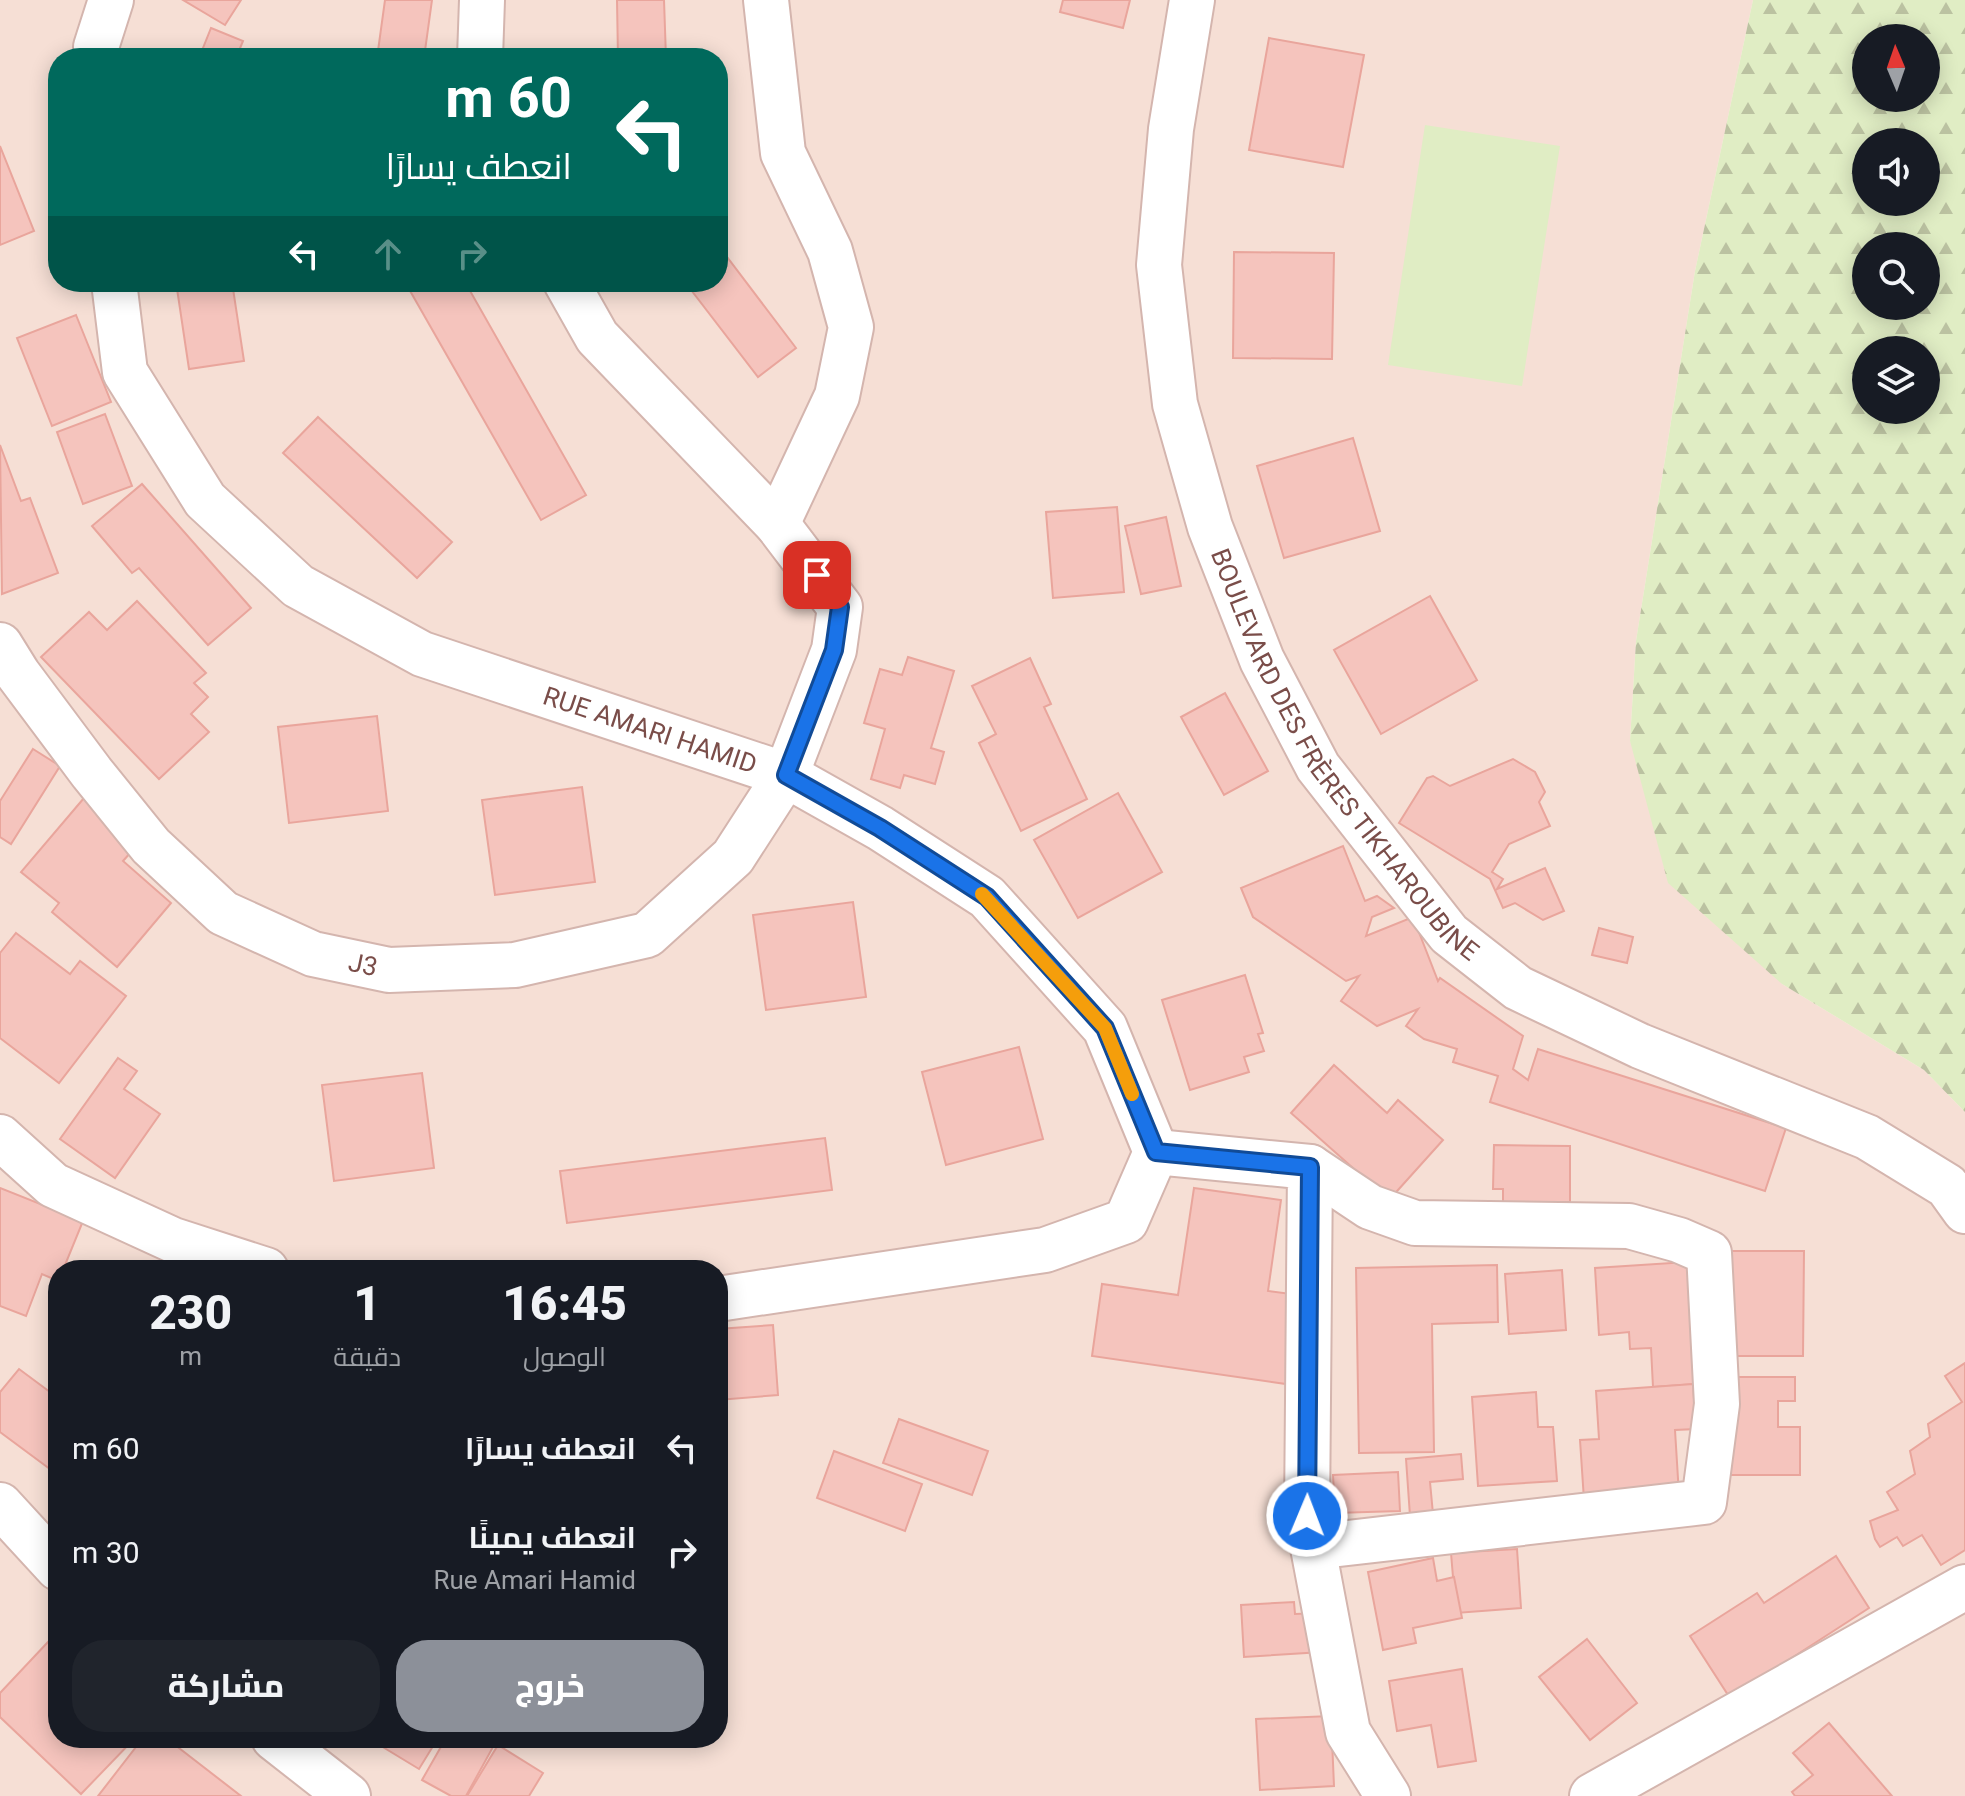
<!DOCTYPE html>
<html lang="ar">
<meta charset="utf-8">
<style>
:root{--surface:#171b24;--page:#20242c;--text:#f1f3f6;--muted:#9ea1a6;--accent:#8c9099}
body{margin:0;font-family:Roboto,Cairo,sans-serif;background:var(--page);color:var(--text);direction:rtl;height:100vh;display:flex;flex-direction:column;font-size:30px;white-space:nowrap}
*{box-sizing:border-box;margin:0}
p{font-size:26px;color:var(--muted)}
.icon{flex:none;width:44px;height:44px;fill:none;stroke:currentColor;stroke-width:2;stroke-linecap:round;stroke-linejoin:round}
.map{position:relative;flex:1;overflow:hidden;direction:ltr}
.sheet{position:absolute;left:48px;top:1260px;width:680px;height:488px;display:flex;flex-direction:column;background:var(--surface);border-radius:32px;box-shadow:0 4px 20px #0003;direction:rtl}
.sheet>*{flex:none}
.guide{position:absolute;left:48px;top:48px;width:680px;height:244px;border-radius:32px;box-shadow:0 4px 20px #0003;direction:rtl;background:#00695c;color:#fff;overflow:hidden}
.needle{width:52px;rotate:358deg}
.controls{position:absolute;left:1852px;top:24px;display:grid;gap:16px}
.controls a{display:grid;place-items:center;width:88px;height:88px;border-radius:50%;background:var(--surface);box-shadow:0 4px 20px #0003;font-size:40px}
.pin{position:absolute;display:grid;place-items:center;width:68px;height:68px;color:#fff;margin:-34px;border-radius:16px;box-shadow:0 4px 12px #0006}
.me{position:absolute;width:88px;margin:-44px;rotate:1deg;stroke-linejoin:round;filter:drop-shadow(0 0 6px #0008)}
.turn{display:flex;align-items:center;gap:28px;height:168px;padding:0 24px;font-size:36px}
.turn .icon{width:104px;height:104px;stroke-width:2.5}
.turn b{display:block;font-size:56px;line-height:68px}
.lanes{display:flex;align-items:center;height:76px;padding:0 24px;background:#0003;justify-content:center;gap:40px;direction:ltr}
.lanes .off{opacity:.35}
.eta{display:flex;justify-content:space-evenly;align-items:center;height:136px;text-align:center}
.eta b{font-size:48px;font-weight:800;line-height:56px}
.primary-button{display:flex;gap:16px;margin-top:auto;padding:16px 24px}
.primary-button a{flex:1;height:92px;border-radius:32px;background:var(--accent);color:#fff;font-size:32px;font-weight:800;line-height:92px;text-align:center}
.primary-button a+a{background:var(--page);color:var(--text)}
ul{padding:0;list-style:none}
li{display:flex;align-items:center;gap:24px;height:104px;padding:0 24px}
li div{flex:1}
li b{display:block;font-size:30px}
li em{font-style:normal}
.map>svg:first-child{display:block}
.residential{fill:#f6dfd5;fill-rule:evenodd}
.forest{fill:url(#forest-firs);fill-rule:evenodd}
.pitch{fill:#e0edc4}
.building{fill:#f5c4bd;stroke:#e9a59c;stroke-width:2}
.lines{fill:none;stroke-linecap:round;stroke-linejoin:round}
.minor-casing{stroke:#d4b5ae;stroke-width:48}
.tertiary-casing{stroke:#d4b5ae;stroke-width:48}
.minor{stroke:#fff;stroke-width:44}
.tertiary{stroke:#fff;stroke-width:44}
.route-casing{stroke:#114b97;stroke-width:20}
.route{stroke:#1a73e8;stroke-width:14}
.slow{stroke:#f59e0b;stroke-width:14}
.labels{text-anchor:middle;stroke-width:7;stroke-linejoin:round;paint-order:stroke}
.street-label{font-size:26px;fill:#7a4d49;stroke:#fff5ef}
</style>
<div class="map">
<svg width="1965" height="1796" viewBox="0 0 1965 1796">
<defs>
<pattern id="forest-firs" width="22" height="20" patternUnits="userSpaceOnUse" patternTransform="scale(2)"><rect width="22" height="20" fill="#e0edc4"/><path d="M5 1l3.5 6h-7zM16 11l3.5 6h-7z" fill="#bbc2a1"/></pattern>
</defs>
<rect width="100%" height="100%" fill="#feefe7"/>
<path class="residential" d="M0,0H1753L1695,271L1636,641L1630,741L1782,984L1924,1070L1965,1112V1796H0ZM58,58H718V282H58ZM58,1270H718V1738H58Z"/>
<path class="forest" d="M1753,0H1965V1112L1924,1070L1782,984L1668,883L1630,741L1636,641L1695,271ZM1866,38H1926V98H1866ZM1866,142H1926V202H1866ZM1866,246H1926V306H1866ZM1866,350H1926V410H1866Z"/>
<polygon class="pitch" points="1425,125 1560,146 1522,386 1388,365"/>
<g class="building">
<polygon points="183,0 241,0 225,25"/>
<polygon points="385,0 432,0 424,58 377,58"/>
<polygon points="617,0 664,0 666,58 618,58"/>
<polygon points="1063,0 1130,0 1123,28 1060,12"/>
<polygon points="211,28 243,41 236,58 199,58"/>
<polygon points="1269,38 1364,55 1343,167 1249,150"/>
<polygon points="0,146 34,231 0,245"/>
<polygon points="718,245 796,348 758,377 685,282 718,282"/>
<polygon points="1234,252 1334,253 1332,359 1233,358"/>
<polygon points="176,282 232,282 244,361 189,369"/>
<polygon points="421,282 465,282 586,495 541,520 409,289"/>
<polygon points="76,315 111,402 52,426 17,338"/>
<polygon points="105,414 132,486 83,504 57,432"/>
<polygon points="318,417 452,542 417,578 283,453"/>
<polygon points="1353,438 1380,531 1284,558 1257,466"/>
<polygon points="0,445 21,501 30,498 58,573 2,594"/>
<polygon points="142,484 251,608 208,645 139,568 132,573 92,526"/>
<polygon points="1117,507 1124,592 1053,598 1046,512"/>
<polygon points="1166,517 1181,586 1141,594 1125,526"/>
<polygon points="1430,596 1477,680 1381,734 1334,650"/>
<polygon points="137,601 206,673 194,683 208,697 191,714 209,732 159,779 41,657 89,612 107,630"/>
<polygon points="908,657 954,671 931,748 944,752 935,784 904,775 900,788 871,779 885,729 864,723 880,669 902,675"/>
<polygon points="1030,658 1051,704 1044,707 1087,799 1021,831 979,743 996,734 972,686"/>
<polygon points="1225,693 1268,771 1224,795 1181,717"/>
<polygon points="377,716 388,811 289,823 278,727"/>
<polygon points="33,749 60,766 11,844 0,837 0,801"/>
<polygon points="1513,759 1535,772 1545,792 1539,802 1550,826 1509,844 1492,872 1503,879 1497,889 1545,868 1564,911 1543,920 1515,903 1503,908 1490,879 1399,823 1427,778 1433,776 1450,786"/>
<polygon points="582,787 595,882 495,895 482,800"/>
<polygon points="1118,793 1162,872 1078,918 1034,840"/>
<polygon points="84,798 139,843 123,861 171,903 117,967 52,912 59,903 21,872"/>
<polygon points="1343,846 1365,901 1377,896 1394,908 1372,917 1366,936 1413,917 1438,981 1440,978 1523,1036 1513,1069 1528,1080 1538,1049 1786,1128 1765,1191 1490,1102 1498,1076 1453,1062 1457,1049 1424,1039 1406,1026 1418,1009 1377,1026 1341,1001 1359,976 1346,981 1253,917 1241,888"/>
<polygon points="853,902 866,997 766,1010 753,915"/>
<polygon points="1599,928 1633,937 1627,963 1592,955"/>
<polygon points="16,933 70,974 80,961 126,996 59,1083 0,1038 0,953"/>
<polygon points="1245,975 1263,1033 1258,1034 1264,1051 1244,1057 1249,1072 1190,1090 1162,1000"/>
<polygon points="1019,1047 1043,1139 946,1165 922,1072"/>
<polygon points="118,1058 137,1071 124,1089 160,1114 115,1178 60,1139"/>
<polygon points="1334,1065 1387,1113 1398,1100 1443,1140 1389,1200 1291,1113"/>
<polygon points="422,1073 434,1168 334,1181 322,1085"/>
<polygon points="825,1138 832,1190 567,1223 560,1171"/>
<polygon points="1494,1145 1570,1146 1570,1202 1503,1202 1503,1189 1493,1189"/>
<polygon points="0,1188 83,1221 63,1270 58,1270 58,1281 42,1274 26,1316 0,1306"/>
<polygon points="1194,1188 1281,1200 1268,1291 1299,1295 1286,1384 1092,1356 1102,1284 1178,1295"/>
<polygon points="1725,1251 1804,1251 1803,1356 1725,1356"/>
<polygon points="1687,1262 1695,1384 1653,1387 1651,1348 1630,1349 1629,1332 1599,1335 1595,1268"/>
<polygon points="1497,1265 1498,1322 1432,1324 1434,1452 1359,1453 1356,1268"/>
<polygon points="1562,1270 1566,1330 1509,1334 1505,1274"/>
<polygon points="773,1325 778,1395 718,1400 718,1329"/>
<polygon points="1965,1363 1965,1550 1941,1565 1922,1535 1903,1546 1897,1537 1880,1547 1875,1539 1870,1521 1898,1510 1887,1492 1915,1474 1910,1451 1930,1437 1928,1424 1962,1402 1945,1376"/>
<polygon points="19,1369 58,1398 58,1475 0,1432 0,1392"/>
<polygon points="1730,1377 1795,1377 1795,1401 1778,1401 1778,1427 1800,1427 1800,1475 1730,1475"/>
<polygon points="1693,1384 1696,1429 1675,1430 1679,1495 1584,1500 1580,1440 1599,1439 1596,1391"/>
<polygon points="1536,1392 1538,1427 1553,1427 1557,1481 1478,1486 1472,1397"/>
<polygon points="899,1419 988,1451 972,1495 883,1463"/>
<polygon points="834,1451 922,1484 905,1531 817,1498"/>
<polygon points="1461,1454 1463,1479 1430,1482 1433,1514 1410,1516 1406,1459"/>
<polygon points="1398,1472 1400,1511 1335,1513 1333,1475"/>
<polygon points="1517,1549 1521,1608 1456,1613 1451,1553"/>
<polygon points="1836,1556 1869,1608 1730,1698 1690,1636 1757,1593 1764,1603"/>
<polygon points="1433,1558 1437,1581 1454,1577 1462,1618 1413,1628 1416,1643 1383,1650 1368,1572"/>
<polygon points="1294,1602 1295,1614 1320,1613 1322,1652 1244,1657 1241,1605"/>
<polygon points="1587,1639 1637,1703 1590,1740 1539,1677"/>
<polygon points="48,1642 58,1651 58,1738 135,1738 81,1794 0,1717 0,1693"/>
<polygon points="1462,1669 1476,1761 1438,1767 1431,1725 1397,1731 1389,1681"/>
<polygon points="1331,1716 1334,1786 1260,1790 1256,1719"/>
<polygon points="1829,1723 1892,1796 1795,1796 1792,1792 1813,1775 1793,1753"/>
<polygon points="143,1738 166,1738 241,1796 98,1796"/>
<polygon points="368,1738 438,1738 419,1769"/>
<polygon points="446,1738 477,1738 493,1747 466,1796 451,1796 422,1780"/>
<polygon points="498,1745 543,1773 529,1796 467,1796"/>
</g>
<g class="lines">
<g class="minor-casing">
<g id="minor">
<polyline points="766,0 783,153 830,251 851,327 837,396 777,524"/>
<polyline points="96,58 96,47 111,0"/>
<polyline points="480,58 482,0"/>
<path id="s1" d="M114,282L125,372L205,500L298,586L422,654L786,775L880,828L987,897L1105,1028L1156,1152L1126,1221L1045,1250L718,1299"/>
<path id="s2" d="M0,645L18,674L92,773L151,846L223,913L313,954L389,970L515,965L647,935L733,857L786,775L834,650L840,607L777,524L597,337L566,282"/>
<polyline points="0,1137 53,1185 173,1240 266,1270"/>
<polyline points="1156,1152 1310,1167 1307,1516 1348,1732 1388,1796"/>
<polyline points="1310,1167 1370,1207 1415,1223 1629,1226 1679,1240 1709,1253 1717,1404 1704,1502 1313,1547"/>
<polyline points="0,1505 58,1568"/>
<polyline points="274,1738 348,1796"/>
<polyline points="1592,1796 1965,1587"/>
</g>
</g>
<g class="tertiary-casing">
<g id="tertiary">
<path id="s3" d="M1192,0L1171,129L1159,265L1175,404L1210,527L1262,660L1318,767L1449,934L1518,988L1640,1046L1867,1137L1947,1186L1965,1211"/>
</g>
</g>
<use href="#minor" class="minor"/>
<use href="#tertiary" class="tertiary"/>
</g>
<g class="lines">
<g class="route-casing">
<polyline id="route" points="817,575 840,607 834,650 786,775 880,828 987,897 1105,1028 1156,1152 1310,1167 1307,1516"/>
</g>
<use href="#route" class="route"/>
<polyline class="slow" points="982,894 1105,1028 1132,1094"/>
</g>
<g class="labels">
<g class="street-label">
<text dy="9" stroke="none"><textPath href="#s1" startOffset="750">RUE AMARI HAMID</textPath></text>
<text dy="9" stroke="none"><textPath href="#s3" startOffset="802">BOULEVARD DES FRÈRES TIKHAROUBINE</textPath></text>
<text dy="9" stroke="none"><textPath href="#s2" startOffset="500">J3</textPath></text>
</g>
</g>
</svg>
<div class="controls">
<a><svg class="needle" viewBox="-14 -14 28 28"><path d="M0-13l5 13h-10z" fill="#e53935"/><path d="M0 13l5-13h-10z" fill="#9ea1a6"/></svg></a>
<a><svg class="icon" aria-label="sound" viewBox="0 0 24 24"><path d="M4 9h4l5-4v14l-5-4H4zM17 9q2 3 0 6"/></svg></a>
<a><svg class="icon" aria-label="search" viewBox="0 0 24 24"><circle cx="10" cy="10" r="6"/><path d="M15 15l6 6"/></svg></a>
<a><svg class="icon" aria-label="layers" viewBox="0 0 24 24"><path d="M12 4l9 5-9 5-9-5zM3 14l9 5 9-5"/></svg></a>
</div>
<div class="pin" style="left:817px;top:575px;background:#d93025"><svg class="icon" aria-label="arrive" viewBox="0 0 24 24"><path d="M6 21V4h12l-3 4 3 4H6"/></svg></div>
<svg class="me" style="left:1307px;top:1516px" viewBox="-20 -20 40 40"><circle r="17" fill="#1a73e8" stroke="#fff" stroke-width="3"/><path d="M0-11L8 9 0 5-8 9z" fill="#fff"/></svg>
<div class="guide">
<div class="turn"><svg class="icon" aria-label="left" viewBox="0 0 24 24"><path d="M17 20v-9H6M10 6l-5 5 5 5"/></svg><div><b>60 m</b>انعطف يسارًا</div></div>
<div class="lanes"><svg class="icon" aria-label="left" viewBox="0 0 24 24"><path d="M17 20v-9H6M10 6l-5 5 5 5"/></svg><svg class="icon off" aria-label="ahead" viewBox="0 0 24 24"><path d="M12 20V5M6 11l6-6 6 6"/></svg><svg class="icon off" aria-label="right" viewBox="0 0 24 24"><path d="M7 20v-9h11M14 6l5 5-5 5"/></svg></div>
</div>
<section class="sheet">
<div class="eta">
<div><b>16:45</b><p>الوصول</p></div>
<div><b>1</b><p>دقيقة</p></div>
<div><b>230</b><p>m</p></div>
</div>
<ul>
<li><svg class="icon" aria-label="left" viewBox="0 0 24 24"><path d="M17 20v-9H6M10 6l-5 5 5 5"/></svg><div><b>انعطف يسارًا</b></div><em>60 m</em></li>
<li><svg class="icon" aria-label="right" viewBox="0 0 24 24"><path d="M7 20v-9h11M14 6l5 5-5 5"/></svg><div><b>انعطف يمينًا</b><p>Rue Amari Hamid</p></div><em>30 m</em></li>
</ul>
<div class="primary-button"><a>خروج</a><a>مشاركة</a></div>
</section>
</div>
